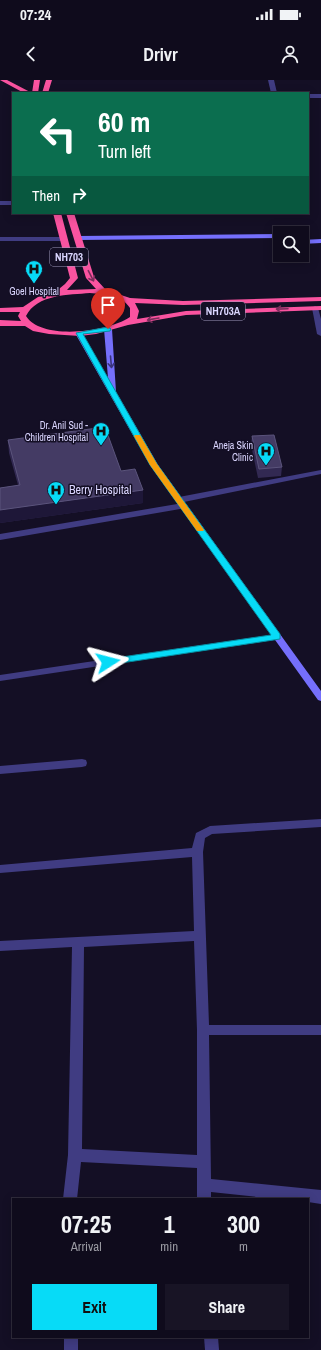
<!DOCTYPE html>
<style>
:root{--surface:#0f0b1c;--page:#181425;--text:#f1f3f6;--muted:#9b9ba3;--line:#2f2b3b;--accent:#07dbf7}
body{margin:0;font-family:"Archivo Narrow",sans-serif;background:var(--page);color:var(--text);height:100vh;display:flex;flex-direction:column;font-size:15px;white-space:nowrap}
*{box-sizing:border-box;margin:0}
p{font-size:13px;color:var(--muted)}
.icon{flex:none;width:22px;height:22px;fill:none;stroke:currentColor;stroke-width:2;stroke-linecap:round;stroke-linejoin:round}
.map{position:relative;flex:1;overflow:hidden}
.panel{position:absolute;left:12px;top:1118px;width:297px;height:140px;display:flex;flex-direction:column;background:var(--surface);border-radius:0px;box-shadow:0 2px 10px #0003,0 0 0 1px var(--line)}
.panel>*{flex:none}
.hud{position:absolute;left:12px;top:12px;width:297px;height:122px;border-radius:0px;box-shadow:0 2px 10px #0003,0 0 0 1px var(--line);background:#0b6e4f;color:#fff;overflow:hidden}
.controls{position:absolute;left:273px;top:146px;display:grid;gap:8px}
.controls a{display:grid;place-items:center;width:36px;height:36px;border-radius:0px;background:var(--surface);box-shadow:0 2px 10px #0003,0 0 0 1px var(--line);font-size:20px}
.pin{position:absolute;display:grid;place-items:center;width:34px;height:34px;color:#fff;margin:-41px -17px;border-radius:50% 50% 50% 0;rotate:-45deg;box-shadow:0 0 4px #0007}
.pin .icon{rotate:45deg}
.me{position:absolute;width:44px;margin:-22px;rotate:81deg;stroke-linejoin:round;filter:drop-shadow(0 0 3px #0008)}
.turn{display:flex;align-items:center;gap:14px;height:84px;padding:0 20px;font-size:18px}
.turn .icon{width:52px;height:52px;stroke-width:2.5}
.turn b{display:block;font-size:28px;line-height:34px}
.then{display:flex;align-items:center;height:38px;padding:0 20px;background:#0003;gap:8px;font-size:15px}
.eta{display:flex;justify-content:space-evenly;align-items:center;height:68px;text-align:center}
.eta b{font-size:24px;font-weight:800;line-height:28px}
.action{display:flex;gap:8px;margin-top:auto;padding:8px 20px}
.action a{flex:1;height:46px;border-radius:0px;background:var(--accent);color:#111;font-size:16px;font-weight:800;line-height:46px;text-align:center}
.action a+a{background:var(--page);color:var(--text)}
.status{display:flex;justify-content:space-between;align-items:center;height:28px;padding:0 20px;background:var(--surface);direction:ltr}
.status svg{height:11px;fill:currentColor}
header{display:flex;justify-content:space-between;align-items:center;height:52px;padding:0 20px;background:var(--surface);font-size:18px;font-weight:800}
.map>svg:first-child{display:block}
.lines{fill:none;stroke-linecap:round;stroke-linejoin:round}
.street{fill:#403c82;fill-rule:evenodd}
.secondary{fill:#756ffb;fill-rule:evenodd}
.highway{fill:#fa53a0;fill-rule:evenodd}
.wall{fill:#322952}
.shaded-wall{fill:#1e1738}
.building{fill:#443b64;stroke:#5b547c}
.oneway{stroke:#7b2e5c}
.oneway2{stroke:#3b357b}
.route{fill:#07dbf7;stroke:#058ea1}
.slow{fill:#f59e0b}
.labels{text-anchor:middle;stroke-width:3;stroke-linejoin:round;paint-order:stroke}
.far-poi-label{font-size:10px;fill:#dad5fe;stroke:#140f25;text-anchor:end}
.shield{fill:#140f25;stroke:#9f9abd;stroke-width:1}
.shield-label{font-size:11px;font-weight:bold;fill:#dad5fe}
.poi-label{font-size:12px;fill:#dad5fe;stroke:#140f25;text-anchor:start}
</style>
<div class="status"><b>07:24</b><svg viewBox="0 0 49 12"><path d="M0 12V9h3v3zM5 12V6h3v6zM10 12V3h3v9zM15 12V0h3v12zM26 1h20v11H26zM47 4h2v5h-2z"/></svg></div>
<header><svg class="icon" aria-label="back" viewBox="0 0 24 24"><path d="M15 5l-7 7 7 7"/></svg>Drivr<svg class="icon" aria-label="person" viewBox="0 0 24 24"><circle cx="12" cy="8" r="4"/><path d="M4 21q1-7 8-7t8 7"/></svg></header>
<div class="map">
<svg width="321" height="1270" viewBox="0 0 321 1270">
<rect width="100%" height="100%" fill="#140f25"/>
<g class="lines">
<g class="street">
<polygon points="268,0 274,0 277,13 271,13"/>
<rect x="308" y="14" width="13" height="4"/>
<rect x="0" y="121" width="13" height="4"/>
<polygon points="0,157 64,157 67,159 64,161 0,161"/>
<polygon points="315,226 318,228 321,239 321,256 317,254 312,228"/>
<polygon points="321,390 321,394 179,423 175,420 179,417"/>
<polygon points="183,423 187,426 186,428 0,460 0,454"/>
<polygon points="277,554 280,555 282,557 280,559 0,601 0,595"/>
<polygon points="82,679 86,680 87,683 86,686 82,687 0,694 0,686"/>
<path d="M321,739V747L212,754L205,758L203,772L209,945H321V955H209L211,1099L321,1110V1124L308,1122V1119H276L211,1112V1119H197V1088L81,1082L77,1119H63L68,1075L72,867L0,871V861L194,851L192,777L0,793V785L192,768L196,753L210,746ZM194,861L197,950V1075L82,1069L84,867Z"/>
<rect x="64" y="1257" width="14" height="13"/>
<polygon points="204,1257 218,1257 219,1270 205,1270"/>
</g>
<g class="secondary">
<polygon points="280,154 280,158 78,160 75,158 78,156"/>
<polygon points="321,159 321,163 302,164 302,160"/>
<polygon points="108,247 112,249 116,312 158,385 321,611 321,621 318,620 150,385 75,253 81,252 108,298 104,249"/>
</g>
<g class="highway">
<polygon points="0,0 7,0 32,13 34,0 40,0 38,13 24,13"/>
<polygon points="46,0 52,0 48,13 42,13"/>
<path d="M53,133H61L78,198L67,210L96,209L86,198L66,133H74L94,197L106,210L130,218L183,221L321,217V221L183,225L135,223L139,231L137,239L186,231L321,226V230L186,235L128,245L96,254L80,256L49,254L33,251L25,246H0V240L21,241L18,236L20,232H0V228L23,227L38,217L54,213L65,204L70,198ZM90,213C104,214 122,215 130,228V237C108,252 42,261 26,236C37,214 69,215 90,213Z"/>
</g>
</g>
<g class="wall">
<polygon points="252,356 282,387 281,396 258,398 251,365"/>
<polygon points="8,360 121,391 143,410 143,423 0,443 0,408 18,405 9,373"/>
</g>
<polygon class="shaded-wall" points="143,410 143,423 0,443 0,430"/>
<g class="building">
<polygon points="105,347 121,391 135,389 143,410 0,430 0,408 20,405 8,360"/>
<polygon points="274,355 282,387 259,389 252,356"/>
</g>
<defs><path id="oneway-shaft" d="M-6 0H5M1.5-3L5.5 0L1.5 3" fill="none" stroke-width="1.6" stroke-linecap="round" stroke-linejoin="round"/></defs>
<g class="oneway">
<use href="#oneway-shaft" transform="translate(91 196) rotate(63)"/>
<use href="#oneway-shaft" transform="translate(282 229) rotate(178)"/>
<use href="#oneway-shaft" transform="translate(153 239) rotate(170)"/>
</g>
<use class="oneway2" href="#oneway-shaft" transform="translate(111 282) rotate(85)"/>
<polygon class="route" points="108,247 111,249 110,251 83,254 157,384 280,554 280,559 108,585 103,582 108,579 271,555 150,385 76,253"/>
<polygon class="slow" points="135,355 140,355 157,384 204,450 203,451 197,451 150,385 134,356"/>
<defs>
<g id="hospital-pin" transform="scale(0.9)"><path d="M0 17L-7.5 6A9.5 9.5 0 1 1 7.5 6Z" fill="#07dbf7" stroke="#140f25"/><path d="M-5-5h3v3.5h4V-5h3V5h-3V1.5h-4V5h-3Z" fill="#111"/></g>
</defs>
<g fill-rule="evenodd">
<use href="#hospital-pin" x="34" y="189"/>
<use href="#hospital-pin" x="101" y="351"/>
<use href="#hospital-pin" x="266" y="371"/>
<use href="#hospital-pin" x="56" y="410"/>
</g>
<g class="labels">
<g class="far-poi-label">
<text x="34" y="215" text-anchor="middle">Goel Hospital</text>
<text x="88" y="349">Dr. Anil Sud -<tspan x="88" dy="12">Children Hospital</tspan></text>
<text x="253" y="369">Aneja Skin<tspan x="253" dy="12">Clinic</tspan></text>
</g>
<g class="shield">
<rect x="50" y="168" width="38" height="18" rx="3"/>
<rect x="201" y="222" width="44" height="18" rx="3"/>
</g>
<g class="shield-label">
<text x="69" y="181">NH703</text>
<text x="223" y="235">NH703A</text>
</g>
<g class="poi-label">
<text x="69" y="414">Berry Hospital</text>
</g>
</g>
</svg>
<div class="controls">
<a><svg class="icon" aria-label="search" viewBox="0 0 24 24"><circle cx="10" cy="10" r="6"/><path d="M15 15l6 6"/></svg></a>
</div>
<div class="pin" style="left:108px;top:249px;background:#d93025"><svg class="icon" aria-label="arrive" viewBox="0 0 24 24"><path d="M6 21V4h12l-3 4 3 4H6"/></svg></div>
<svg class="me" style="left:108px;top:582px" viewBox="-20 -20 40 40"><path d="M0-17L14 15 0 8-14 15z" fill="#07dbf7" stroke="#fff" stroke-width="4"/></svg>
<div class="hud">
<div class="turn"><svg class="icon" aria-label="left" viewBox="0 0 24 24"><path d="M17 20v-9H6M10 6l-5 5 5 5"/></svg><div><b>60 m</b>Turn left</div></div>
<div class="then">Then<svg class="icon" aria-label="right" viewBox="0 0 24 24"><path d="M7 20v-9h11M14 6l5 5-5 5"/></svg></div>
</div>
<section class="panel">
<div class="eta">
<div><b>07:25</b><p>Arrival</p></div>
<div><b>1</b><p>min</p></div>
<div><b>300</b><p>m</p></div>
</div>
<div class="action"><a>Exit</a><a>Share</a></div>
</section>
</div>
